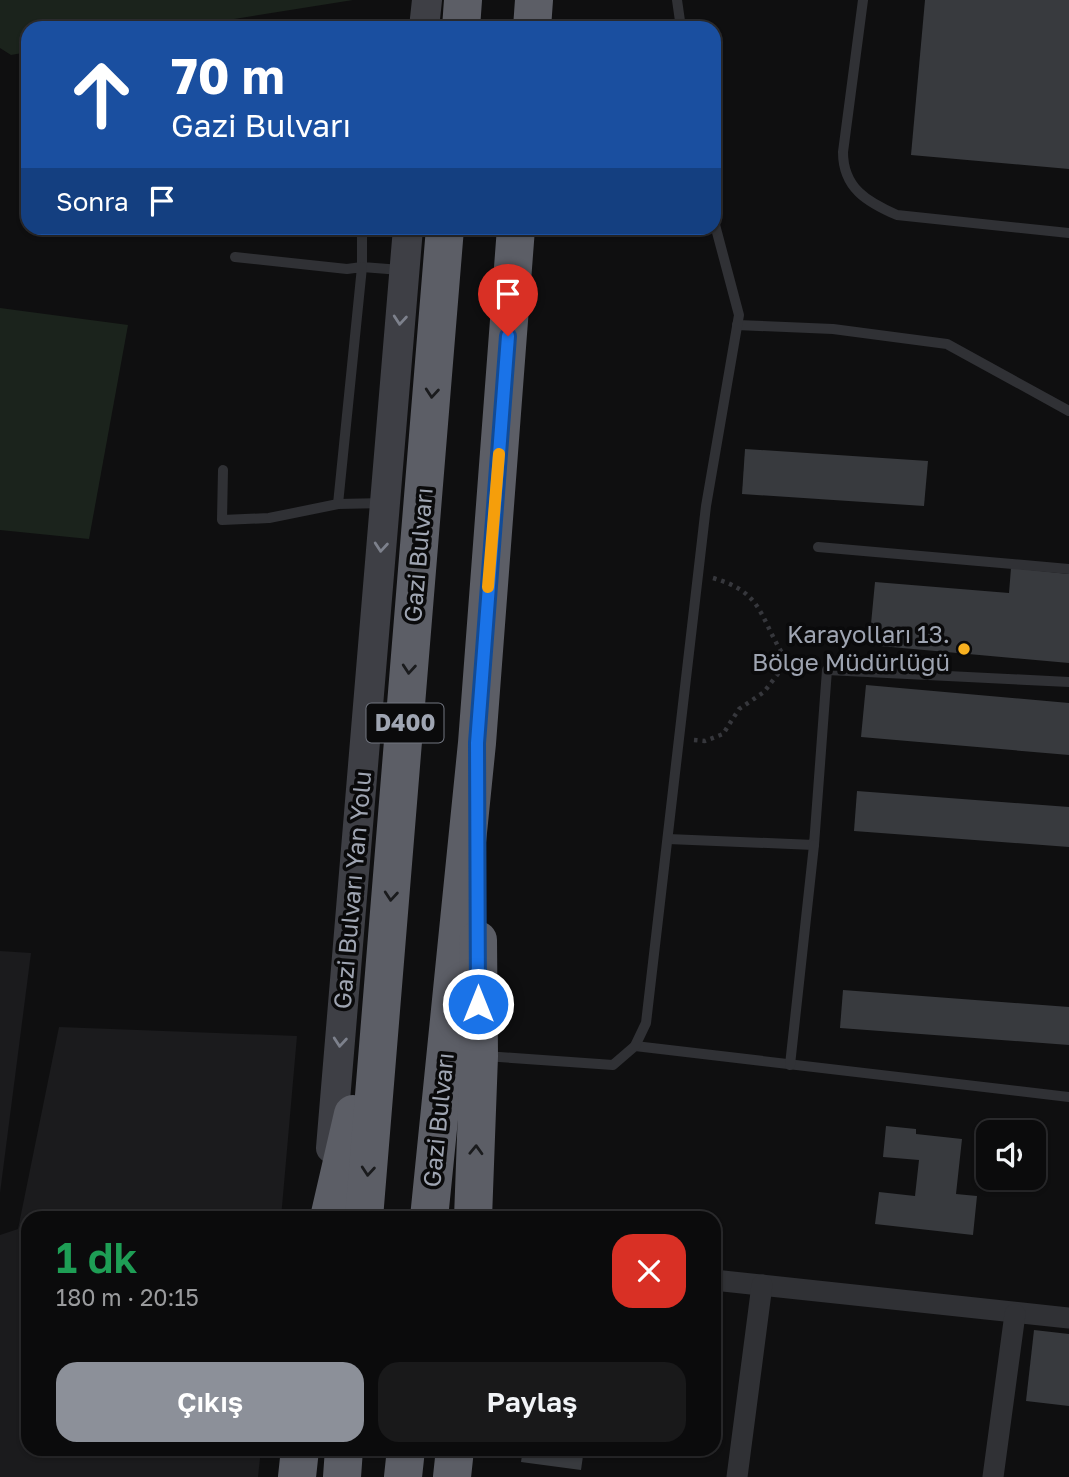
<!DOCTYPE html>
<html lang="tr">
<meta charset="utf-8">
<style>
:root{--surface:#0b0b0c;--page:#19191a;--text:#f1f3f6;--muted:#9a9b9d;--line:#2b2b2d;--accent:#8c9099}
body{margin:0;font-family:"Golos Text",sans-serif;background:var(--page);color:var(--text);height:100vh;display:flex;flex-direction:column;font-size:26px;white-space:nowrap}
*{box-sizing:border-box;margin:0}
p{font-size:23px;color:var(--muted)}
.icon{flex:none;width:38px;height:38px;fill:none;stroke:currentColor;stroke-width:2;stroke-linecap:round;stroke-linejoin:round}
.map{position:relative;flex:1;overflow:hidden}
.side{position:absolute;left:21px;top:1211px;width:700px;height:245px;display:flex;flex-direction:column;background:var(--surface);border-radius:21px;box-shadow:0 2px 5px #0004,0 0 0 2px var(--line)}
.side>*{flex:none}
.hud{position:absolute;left:21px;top:21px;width:700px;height:214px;border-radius:21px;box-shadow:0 2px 5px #0004,0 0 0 2px var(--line);background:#1a4fa0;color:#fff;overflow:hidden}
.fabs{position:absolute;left:976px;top:1120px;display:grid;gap:14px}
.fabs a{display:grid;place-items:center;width:70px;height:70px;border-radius:14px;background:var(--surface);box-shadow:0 2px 5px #0004,0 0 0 2px var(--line);font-size:35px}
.pin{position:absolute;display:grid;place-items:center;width:60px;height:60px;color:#fff;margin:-72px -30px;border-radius:50% 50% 50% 0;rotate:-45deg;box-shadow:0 0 7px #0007}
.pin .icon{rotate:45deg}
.me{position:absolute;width:77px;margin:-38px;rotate:0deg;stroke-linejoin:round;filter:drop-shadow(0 0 5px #0008)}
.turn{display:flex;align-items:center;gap:24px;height:147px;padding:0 35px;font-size:32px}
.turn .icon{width:91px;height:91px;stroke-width:2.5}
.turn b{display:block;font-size:49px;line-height:60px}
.then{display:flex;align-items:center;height:66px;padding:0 35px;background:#0003;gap:14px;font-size:26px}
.round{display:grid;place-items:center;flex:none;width:74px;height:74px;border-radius:21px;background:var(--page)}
.head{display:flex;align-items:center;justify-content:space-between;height:119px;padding:0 35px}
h1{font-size:42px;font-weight:600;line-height:52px;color:#1e9e55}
.cta{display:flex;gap:14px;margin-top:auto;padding:14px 35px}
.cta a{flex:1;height:80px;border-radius:21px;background:var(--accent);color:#fff;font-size:28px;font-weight:600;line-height:80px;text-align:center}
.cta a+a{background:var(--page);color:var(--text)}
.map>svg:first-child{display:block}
.built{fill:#1b1b1d}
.green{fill:#1b231c}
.building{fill:#383a3e}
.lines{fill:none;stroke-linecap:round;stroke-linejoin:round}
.path{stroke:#36373c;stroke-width:4.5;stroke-dasharray:3.5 5;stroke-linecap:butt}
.lane{stroke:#303135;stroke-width:10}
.street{stroke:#303135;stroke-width:21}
.secondary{stroke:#3e3f45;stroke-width:30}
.highway{stroke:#5c5e66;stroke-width:38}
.oneway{stroke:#7d818c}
.oneway2{stroke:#1a1b1d}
.route-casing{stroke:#114b97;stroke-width:18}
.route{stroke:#1a73e8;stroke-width:12}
.slow{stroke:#f59e0b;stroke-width:12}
.poi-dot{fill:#f7b020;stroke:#0a0a0b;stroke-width:2.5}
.labels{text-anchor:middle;stroke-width:7;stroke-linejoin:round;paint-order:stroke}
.shield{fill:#0a0a0b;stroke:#727680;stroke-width:2}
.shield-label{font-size:23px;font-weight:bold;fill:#9fa5b2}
.street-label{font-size:24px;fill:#9fa5b2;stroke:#0a0a0b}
.poi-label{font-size:24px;fill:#9fa5b2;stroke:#0a0a0b;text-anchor:end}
</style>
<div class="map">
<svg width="1069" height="1477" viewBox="0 0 1069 1477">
<rect width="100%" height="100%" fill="#0f0f10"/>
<g class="built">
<polygon points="0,951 31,953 0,1193"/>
<polygon points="59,1027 297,1036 281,1218 28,1218 28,1449 261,1449 258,1477 0,1477 0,1235 18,1229"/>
</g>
<g class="green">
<polygon points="0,0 353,0 178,28 28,28 28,52 11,55 0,48"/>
<polygon points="0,308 128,325 89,539 0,530"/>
</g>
<g class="building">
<polygon points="925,0 1069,0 1069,169 911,155"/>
<polygon points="745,449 928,461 924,506 742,494"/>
<polygon points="1011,568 1069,574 1069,663 869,645 875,582 1009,593"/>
<polygon points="866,685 1069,703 1069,755 861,737"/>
<polygon points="857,791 1069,807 1069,847 854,831"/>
<polygon points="843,990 1069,1007 1069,1045 840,1028"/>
<polygon points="886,1126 916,1129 916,1134 962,1139 956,1194 977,1196 973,1235 875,1224 879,1192 915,1196 919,1160 883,1157"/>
<polygon points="1034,1330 1069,1334 1069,1406 1026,1401"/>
<polygon points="523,1449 584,1449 581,1470 521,1462"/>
</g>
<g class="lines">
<g class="path">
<path d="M713,578C762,592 759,615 782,653L790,658"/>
<polyline points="694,740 705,741 723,734 739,709 764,692 790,658 800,659 812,664"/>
</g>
<g class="lane">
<polyline points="677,0 681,28"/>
<path d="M863,0L843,152C843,188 867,202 897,215L1069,233"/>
<polyline points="362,228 362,267 401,270"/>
<polyline points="235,257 347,269 362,267 338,504"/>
<polyline points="737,325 833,329 947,344 1069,411"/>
<polyline points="223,470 222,520 269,518 338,504 385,503"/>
<polyline points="818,547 1069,569"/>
<polyline points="668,839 814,845 827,670 1069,682"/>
<polyline points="635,1046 1069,1097"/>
<polyline points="485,1056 613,1065 635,1046 646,1023 706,506 739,315 714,221"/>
<polyline points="790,1065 814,845"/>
</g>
<g class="street">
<polyline points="714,1280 1069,1318"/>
<polyline points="737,1477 762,1285"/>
<polyline points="993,1477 1015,1314"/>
</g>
<g class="secondary">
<polyline points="424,28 427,0"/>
<polyline points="331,1148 408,228"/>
</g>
<g class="highway">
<polyline points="461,28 463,0"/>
<polyline points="532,28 534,0"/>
<polyline points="329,1218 353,1114"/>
<polyline points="364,1218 445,228"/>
<polyline points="429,1218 477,743 516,228"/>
<polyline points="473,1218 479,1056 478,940"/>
<polyline points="297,1477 300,1449"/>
<polyline points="342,1477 344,1449"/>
<polyline points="403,1477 406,1449"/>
<polyline points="452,1477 455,1449"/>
</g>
</g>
<defs><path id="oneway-chevron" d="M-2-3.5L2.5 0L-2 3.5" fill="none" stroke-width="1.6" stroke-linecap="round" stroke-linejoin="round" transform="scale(1.75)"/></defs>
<g class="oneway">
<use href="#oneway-chevron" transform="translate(400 320) rotate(95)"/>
<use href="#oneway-chevron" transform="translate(381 547) rotate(95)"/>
<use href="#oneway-chevron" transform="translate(340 1042) rotate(95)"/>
</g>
<g class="oneway2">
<use href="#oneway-chevron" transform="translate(432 393) rotate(95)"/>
<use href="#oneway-chevron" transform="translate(409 669) rotate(95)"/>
<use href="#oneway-chevron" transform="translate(391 896) rotate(95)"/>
<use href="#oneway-chevron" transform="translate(476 1150) rotate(-88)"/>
<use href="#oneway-chevron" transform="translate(368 1171) rotate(95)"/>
</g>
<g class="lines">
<g class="route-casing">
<polyline id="route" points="478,1004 477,743 508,336"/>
</g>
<use href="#route" class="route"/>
<polyline class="slow" points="488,587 499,454"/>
</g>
<circle class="poi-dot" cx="964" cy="649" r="7"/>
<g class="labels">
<rect class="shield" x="366.5" y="703.5" width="77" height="39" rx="5"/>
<g class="shield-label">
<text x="405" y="731">D400</text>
</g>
<g class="street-label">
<text transform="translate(419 555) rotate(-85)" y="8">Gazi Bulvarı</text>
<text transform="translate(353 890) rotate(-85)" y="8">Gazi Bulvarı Yan Yolu</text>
<text transform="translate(439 1120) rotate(-84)" y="8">Gazi Bulvarı</text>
</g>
<g class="poi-label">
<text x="950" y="643">Karayolları 13.<tspan x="950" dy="28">Bölge Müdürlüğü</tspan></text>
</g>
</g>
</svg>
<div class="fabs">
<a><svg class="icon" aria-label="sound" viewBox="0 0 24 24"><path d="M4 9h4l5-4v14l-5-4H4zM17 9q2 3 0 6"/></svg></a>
</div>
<div class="pin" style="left:508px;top:336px;background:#d93025"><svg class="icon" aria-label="arrive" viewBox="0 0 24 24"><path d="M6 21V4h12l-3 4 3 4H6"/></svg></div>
<svg class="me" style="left:478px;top:1004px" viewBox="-20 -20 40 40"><circle r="17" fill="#1a73e8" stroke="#fff" stroke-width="3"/><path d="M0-11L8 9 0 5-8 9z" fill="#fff"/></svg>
<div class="hud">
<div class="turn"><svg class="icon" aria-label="ahead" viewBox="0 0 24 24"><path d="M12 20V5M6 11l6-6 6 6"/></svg><div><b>70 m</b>Gazi Bulvarı</div></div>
<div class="then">Sonra<svg class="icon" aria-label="arrive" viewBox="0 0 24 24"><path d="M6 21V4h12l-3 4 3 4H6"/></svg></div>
</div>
<section class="side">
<div class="head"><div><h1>1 dk</h1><p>180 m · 20:15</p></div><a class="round" style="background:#d93025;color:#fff"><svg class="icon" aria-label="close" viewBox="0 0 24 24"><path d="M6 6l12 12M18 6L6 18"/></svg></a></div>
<div class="cta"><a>Çıkış</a><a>Paylaş</a></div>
</section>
</div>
